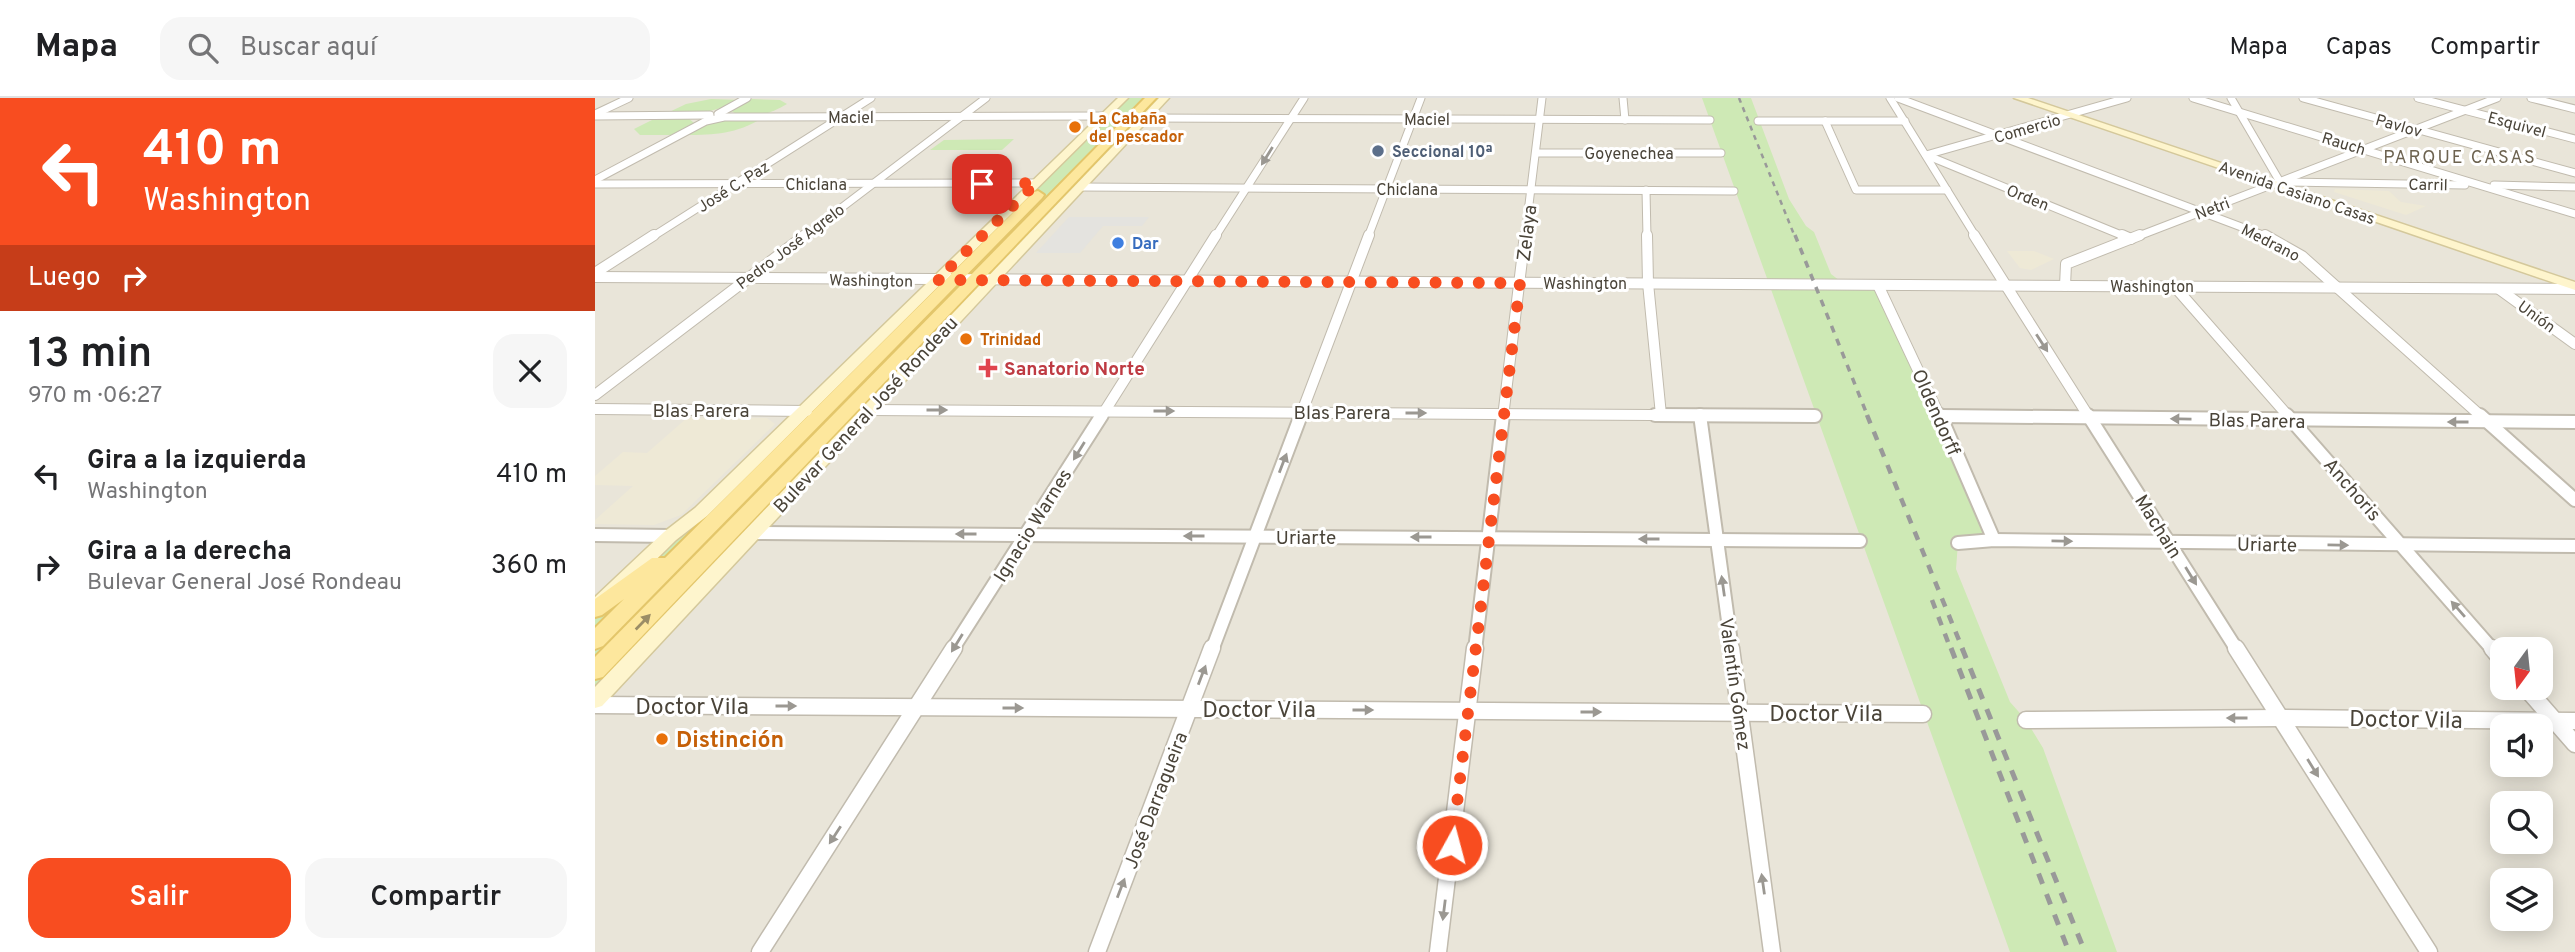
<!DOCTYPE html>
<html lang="es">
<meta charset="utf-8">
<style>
:root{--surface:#fff;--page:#f6f6f6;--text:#202124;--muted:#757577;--line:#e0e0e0;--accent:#f84d20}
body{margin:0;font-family:Overpass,sans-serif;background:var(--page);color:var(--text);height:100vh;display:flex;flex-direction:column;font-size:26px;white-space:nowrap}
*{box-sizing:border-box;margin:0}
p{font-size:23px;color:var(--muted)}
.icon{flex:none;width:38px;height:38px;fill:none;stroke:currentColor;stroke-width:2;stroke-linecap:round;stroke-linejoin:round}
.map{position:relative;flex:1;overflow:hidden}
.sheet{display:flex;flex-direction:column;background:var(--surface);width:595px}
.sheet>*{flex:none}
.top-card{background:#f84d20;color:#fff;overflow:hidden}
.needle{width:46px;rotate:195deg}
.fabs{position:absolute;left:1895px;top:539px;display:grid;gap:14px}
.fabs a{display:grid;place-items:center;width:63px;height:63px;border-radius:14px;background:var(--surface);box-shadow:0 4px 18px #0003;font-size:35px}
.pin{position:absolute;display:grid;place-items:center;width:60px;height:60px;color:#fff;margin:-30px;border-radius:14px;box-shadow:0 4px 10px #0006}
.me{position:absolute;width:77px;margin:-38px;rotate:7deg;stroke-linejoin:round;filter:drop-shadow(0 0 5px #0008)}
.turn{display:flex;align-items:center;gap:24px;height:147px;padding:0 28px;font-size:32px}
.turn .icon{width:91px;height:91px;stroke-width:2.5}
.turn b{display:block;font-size:49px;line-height:60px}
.then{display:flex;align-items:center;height:66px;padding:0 28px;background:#0003;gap:14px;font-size:26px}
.round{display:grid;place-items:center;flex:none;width:74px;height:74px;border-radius:21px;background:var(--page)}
.head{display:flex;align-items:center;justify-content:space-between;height:119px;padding:0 28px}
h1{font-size:42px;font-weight:600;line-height:52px}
.primary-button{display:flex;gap:14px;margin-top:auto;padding:14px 28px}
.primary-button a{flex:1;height:80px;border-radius:21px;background:var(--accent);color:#fff;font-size:28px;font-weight:600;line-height:80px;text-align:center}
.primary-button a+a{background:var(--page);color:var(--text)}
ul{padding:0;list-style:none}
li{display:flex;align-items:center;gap:21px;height:91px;padding:0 28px}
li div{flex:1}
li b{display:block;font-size:26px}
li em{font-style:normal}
header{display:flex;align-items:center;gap:42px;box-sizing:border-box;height:98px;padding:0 35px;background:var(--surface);border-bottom:2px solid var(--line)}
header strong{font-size:33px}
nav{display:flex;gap:38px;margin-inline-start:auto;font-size:24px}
.search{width:490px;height:63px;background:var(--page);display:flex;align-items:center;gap:18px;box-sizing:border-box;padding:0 24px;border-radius:21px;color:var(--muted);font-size:26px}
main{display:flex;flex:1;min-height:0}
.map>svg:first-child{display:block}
.residential{fill:#e9e5d9;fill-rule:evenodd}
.education{fill:#eee9d6}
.green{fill:#cee9b5}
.parking{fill:#e4e3df}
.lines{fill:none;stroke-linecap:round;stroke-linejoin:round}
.street-far3-casing{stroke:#c1bbae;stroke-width:9}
.street-far2-casing{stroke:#c1bbae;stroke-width:12}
.street-far1-casing{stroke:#c1bbae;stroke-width:16}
.street-casing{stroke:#c1bbae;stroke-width:19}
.secondary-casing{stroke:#d4c89b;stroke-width:3}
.primary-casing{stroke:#e3c66b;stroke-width:4}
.street-far3{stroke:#fff;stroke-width:7}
.street-far2{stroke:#fff;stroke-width:10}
.street-far1{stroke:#fff;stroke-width:12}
.street{stroke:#fff;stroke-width:16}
.secondary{fill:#fef5cd;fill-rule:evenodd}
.primary{fill:#fde79d;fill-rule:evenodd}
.rail-far3{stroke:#999;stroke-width:2.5;stroke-dasharray:5 5;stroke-linecap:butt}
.rail-far2{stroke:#999;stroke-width:3.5;stroke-dasharray:7 7;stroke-linecap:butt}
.rail-far1{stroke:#999;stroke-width:4.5;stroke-dasharray:9 9;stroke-linecap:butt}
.rail{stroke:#999;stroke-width:5;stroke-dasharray:11 11;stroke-linecap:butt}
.oneway{fill:#9b9892}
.oneway2{fill:#9b8d66}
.route{stroke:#f84d20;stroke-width:12;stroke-dasharray:0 21.6}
.food-dot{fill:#e8710a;stroke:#fff;stroke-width:2.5}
.service-dot{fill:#5c6f8a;stroke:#fff;stroke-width:2.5}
.shop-dot{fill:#3f7fe0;stroke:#fff;stroke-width:2.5}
.health-dot{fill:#e0444e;stroke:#fff;stroke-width:2.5}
.labels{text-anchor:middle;stroke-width:6;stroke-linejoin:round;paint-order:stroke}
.far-street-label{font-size:16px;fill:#4a4439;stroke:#fff}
.far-food-label{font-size:16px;font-weight:bold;fill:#c56008;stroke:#fff;text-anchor:start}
.far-service-label{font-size:16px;font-weight:bold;fill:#4e5e75;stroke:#fff;text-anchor:start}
.far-shop-label{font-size:16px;font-weight:bold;fill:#366cbe;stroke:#fff;text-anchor:start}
.far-neighbourhood-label{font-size:18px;letter-spacing:2px;fill:#6d6350;stroke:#fff}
.street-label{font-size:19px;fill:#4a4439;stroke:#fff}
.health-label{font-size:19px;font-weight:bold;fill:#be3a42;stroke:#fff;text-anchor:start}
.near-street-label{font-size:23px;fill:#4a4439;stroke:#fff}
.near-food-label{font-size:23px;font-weight:bold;fill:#c56008;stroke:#fff;text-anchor:start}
</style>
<header>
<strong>Mapa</strong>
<div class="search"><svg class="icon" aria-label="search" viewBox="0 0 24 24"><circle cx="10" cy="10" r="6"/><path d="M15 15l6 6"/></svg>Buscar aquí</div>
<nav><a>Mapa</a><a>Capas</a><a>Compartir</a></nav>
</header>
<main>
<section class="sheet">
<div class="top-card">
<div class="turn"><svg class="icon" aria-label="left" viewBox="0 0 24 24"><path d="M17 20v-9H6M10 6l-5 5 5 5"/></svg><div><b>410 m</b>Washington</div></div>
<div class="then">Luego<svg class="icon" aria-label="right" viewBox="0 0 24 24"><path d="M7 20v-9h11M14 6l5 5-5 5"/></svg></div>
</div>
<div class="head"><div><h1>13 min</h1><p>970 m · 06:27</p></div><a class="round"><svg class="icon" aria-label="close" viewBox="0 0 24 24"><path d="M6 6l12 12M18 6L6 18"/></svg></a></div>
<ul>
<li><svg class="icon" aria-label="left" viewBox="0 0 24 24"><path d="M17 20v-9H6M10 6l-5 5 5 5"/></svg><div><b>Gira a la izquierda</b><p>Washington</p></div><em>410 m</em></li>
<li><svg class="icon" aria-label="right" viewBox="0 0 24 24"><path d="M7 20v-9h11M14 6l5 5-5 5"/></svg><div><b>Gira a la derecha</b><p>Bulevar General José Rondeau</p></div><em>360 m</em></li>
</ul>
<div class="primary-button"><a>Salir</a><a>Compartir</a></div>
</section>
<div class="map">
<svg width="1980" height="854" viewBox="0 0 1980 854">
<rect width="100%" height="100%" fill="#f5f3eb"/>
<path class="residential" d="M0,0H1980V854H0ZM1908,551H1946V590H1908ZM1908,628H1946V667H1908ZM1908,705H1946V744H1908ZM1908,782H1946V821H1908Z"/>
<g class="education">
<polygon points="1740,91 1794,93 1806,104 1831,108 1811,117 1739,94"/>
<polygon points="1412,153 1439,153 1459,161 1436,172 1425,170"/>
<polygon points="92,320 172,320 180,326 86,417 59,427 0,426 0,422 38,388 0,387 0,378 28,354 52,355"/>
</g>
<g class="green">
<polygon points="528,0 569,0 0,602 0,510"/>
<polygon points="1107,0 1156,0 1194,101 1211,128 1219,134 1236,176 1249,186 1283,187 1399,442 1363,445 1361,471 1415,604 1431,622 1448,650 1522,854 1415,854"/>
<path d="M116,1L145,2C119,15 97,17 68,17L91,6Z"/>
<path d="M156,1L185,2L192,6C175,16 152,25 135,12Z"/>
<polygon points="63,19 93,20 99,25 76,37 45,37 39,31"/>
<path d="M138,20H168C140,36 121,37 90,37L113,25Z"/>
<polygon points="419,41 407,52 335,52 349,42"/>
</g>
<polygon class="parking" points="474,119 554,119 547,128 508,128 485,155 441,155"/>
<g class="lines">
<g class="street-far3-casing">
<g id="street-far3">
<polyline points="1028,0 1030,22"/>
<polyline points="1295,0 1381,139"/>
<polyline points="1303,0 1673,139"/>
<polyline points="1598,0 1980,116"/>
<polyline points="1636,0 1685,84"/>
<polyline points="1708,0 1980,75"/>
<polyline points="1823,0 1980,41"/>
<polyline points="1936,0 1980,11"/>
<polyline points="0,16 34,0"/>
<polyline points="123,16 152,0"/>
<polyline points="0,18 115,17"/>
<polyline points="549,20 1115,22"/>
<polyline points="1163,23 1310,23"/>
<polyline points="1230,23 1261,92 1352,92"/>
<polyline points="941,55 1126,55"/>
<polyline points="1331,57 1531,139"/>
<polyline points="1331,57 1532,0"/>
<polyline points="0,82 111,23 129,19 509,18"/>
<polyline points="1693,84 1870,87"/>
<polyline points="0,86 441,85"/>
<polyline points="1899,87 1980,89"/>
<polyline points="485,89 1139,93"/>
<polyline points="1051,92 1052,139"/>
<polyline points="57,139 276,0"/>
<polyline points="208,139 391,0"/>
<polyline points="620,139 709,0"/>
<polyline points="773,139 826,0"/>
<polyline points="930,139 947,0"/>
<polyline points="1541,139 1902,0"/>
</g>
</g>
<g class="street-far2-casing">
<g id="street-far2">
<polyline points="1052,137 1053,185 1066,317"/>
<polyline points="1379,137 1494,319"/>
<polyline points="1527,137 1536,141"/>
<polyline points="1670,137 1707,158 1887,319"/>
<polyline points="0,175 59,137"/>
<polyline points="0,179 1980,191"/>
<polyline points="1283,187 1345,319"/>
<polyline points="1470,188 1471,166 1545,137"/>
<polyline points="1580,189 1694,319"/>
<polyline points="1904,191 1980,246"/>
<polyline points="0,297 210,137"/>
<polyline points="0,311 212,313"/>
<polyline points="274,312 1220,318"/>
<polyline points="1345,318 1423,319"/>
<polyline points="506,319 621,137"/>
<polyline points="705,319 774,137"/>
<polyline points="908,319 930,137"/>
</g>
</g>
<g class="street-far1-casing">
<g id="street-far1">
<polyline points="1060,317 1220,318"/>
<polyline points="1105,317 1137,552"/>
<polyline points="1345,317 1399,442"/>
<polyline points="1493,317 1642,552"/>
<polyline points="1692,317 1898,552"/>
<polyline points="1885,317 1980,402"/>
<polyline points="1345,318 1980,324"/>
<polyline points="157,435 1265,443"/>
<polyline points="0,437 75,438"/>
<polyline points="1363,445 1399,442 1980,448"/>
<polyline points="357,552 507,317"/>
<polyline points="617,552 706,317"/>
<polyline points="880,552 908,317"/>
</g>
</g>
<g class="street-casing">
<g id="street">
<polyline points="1136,550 1177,854"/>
<polyline points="1641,550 1834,854"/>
<polyline points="1897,550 1908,563"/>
<polyline points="1931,590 1980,646"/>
<polyline points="0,607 1328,616"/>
<polyline points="1431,622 1686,620 1980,623"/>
<polyline points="165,854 359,550"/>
<polyline points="502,854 617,550"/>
<polyline points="843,854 880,550"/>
</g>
</g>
<g class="secondary-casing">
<g id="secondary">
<polygon points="523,0 533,0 112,418 81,442 7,515 0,517 0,499 69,434 100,410"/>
<polygon points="564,0 574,0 7,608 0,610 0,589"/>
<polygon points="1419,0 1433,0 1980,184 1980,192"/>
</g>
</g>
<g class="primary-casing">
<g id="primary">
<polygon points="550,0 561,0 8,579 0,581 0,559"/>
<polygon points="443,93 449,97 447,100 8,548 0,551 0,530 29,501 7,517 0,519 0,501 57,460 70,460 439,94"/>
</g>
</g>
<use href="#street-far3" class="street-far3"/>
<use href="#street-far2" class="street-far2"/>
<use href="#street-far1" class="street-far1"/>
<use href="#street" class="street"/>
<use href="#secondary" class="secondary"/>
<use href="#primary" class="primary"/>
<polyline class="rail-far3" points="1144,0 1200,139"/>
<polyline class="rail-far2" points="1200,137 1273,319"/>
<g class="rail-far1">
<polyline points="1272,317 1368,552"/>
<polyline points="1337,502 1356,552"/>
</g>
<g class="rail">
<polyline points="1356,550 1474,854"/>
<polyline points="1367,550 1490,854"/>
</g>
</g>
<defs><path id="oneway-solid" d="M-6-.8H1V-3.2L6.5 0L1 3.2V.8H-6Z" transform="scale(1.75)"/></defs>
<g class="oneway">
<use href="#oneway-solid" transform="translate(672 58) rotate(122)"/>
<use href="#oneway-solid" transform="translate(1447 245) rotate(57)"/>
<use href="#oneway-solid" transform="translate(342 312)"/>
<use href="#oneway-solid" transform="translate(569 313)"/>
<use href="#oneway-solid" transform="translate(821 315)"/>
<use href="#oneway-solid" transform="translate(1586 321) rotate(-179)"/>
<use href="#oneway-solid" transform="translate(1863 324) rotate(-180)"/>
<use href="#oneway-solid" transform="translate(484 353) rotate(122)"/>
<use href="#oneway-solid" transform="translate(688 365) rotate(-69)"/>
<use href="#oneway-solid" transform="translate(371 436) rotate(-180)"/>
<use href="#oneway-solid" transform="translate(599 438) rotate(-180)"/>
<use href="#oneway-solid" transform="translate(826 439) rotate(-180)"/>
<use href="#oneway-solid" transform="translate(1054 441) rotate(-180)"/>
<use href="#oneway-solid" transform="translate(1467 443) rotate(1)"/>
<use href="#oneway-solid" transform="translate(1743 447) rotate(1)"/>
<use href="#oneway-solid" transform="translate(1596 478) rotate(58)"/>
<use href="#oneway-solid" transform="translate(1128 488) rotate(-98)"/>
<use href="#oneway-solid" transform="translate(1863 511) rotate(-131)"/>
<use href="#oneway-solid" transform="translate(362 545) rotate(122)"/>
<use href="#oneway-solid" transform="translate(607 577) rotate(-69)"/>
<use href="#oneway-solid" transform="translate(191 608)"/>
<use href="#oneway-solid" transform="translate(418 610)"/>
<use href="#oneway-solid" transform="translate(768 612)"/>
<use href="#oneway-solid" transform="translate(996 614)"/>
<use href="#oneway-solid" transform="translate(1642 620) rotate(180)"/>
<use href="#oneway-solid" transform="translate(1718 670) rotate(58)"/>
<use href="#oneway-solid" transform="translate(240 737) rotate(123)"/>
<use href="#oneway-solid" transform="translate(1168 786) rotate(-98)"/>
<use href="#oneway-solid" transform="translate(526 790) rotate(-69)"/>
<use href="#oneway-solid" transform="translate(849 812) rotate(97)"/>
</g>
<use class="oneway2" href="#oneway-solid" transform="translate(48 524) rotate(-46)"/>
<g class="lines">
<polyline class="route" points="387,86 441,85 342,182 925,185 857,747"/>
</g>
<g class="food-dot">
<circle cx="480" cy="29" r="7"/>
<circle cx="371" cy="241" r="7"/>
<circle cx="67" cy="641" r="7"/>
</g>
<circle class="service-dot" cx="783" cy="53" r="7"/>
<circle class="shop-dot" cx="523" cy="145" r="7"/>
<path class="health-dot" d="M389.5 259.5h7v7h7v7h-7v7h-7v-7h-7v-7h7z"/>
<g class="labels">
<g class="far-street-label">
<text x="256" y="25">Maciel</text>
<text x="832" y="27">Maciel</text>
<text transform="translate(1922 26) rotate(15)" y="6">Esquivel</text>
<text transform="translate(1804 27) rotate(16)" y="6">Pavlov</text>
<text transform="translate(1432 30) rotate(-16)" y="6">Comercio</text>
<text transform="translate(1749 45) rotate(17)" y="6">Rauch</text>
<text x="1034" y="61">Goyenechea</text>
<text x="221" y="92">Chiclana</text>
<text transform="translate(1833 86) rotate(1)" y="6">Carril</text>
<text transform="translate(138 88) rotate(-32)" y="6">José C. Paz</text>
<text x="812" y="97">Chiclana</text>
<text transform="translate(1702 94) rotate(19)" y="6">Avenida Casiano Casas</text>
<text transform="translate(1433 99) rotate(22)" y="6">Orden</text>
<text transform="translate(1617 110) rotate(-21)" y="6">Netri</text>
<text transform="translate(1676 144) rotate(27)" y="6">Medrano</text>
<text transform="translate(195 148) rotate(-37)" y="6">Pedro José Agrelo</text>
<text transform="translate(276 182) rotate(1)" y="6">Washington</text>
<text x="990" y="191">Washington</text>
<text x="1557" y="194">Washington</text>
<text transform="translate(1942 218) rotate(36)" y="6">Unión</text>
</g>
<g class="far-food-label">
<text x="494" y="26">La Cabaña<tspan x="494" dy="18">del pescador</tspan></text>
<text x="385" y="247">Trinidad</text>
</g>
<g class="far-service-label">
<text x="797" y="59">Seccional 10ª</text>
</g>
<g class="far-shop-label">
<text x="537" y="151">Dar</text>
</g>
<g class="far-neighbourhood-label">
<text x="1865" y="65">PARQUE CASAS</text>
</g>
<g class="street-label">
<text transform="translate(931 135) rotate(-83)" y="7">Zelaya</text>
<text x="106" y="319">Blas Parera</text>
<text x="747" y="321">Blas Parera</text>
<text transform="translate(1342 314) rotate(66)" y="7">Oldendorff</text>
<text transform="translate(270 316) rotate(-47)" y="7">Bulevar General José Rondeau</text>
<text transform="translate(1662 322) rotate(1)" y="7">Blas Parera</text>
<text transform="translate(1758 391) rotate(49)" y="7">Anchoris</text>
<text transform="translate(437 427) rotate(-58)" y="7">Ignacio Warnes</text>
<text transform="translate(1564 428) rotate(58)" y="7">Machain</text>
<text x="711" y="446">Uriarte</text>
<text transform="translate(1672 446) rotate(1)" y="7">Uriarte</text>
<text transform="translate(1141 586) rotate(82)" y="7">Valentín Gómez</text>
<text transform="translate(560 702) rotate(-69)" y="7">José Darragueira</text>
</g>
<g class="health-label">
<text x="409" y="277">Sanatorio Norte</text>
</g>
<g class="near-street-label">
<text x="97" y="616">Doctor Vila</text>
<text x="664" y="619">Doctor Vila</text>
<text x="1231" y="623">Doctor Vila</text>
<text transform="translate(1811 621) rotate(1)" y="8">Doctor Vila</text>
</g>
<g class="near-food-label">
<text x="81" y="649">Distinción</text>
</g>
</g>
</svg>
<div class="fabs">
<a><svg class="needle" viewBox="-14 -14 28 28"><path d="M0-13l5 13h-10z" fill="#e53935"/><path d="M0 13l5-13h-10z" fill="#757577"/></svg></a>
<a><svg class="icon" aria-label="sound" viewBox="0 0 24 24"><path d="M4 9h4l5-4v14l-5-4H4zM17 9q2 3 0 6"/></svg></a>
<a><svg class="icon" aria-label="search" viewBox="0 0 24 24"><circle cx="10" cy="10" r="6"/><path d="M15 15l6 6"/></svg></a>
<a><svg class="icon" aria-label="layers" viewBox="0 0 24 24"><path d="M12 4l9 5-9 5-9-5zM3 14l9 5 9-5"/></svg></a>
</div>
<div class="pin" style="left:387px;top:86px;background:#d93025"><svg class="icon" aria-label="arrive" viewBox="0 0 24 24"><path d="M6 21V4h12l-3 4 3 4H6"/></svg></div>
<svg class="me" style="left:857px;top:747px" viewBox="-20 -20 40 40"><circle r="17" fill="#f84d20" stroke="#fff" stroke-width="3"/><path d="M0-11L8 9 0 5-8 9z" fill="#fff"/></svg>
</div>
</main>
